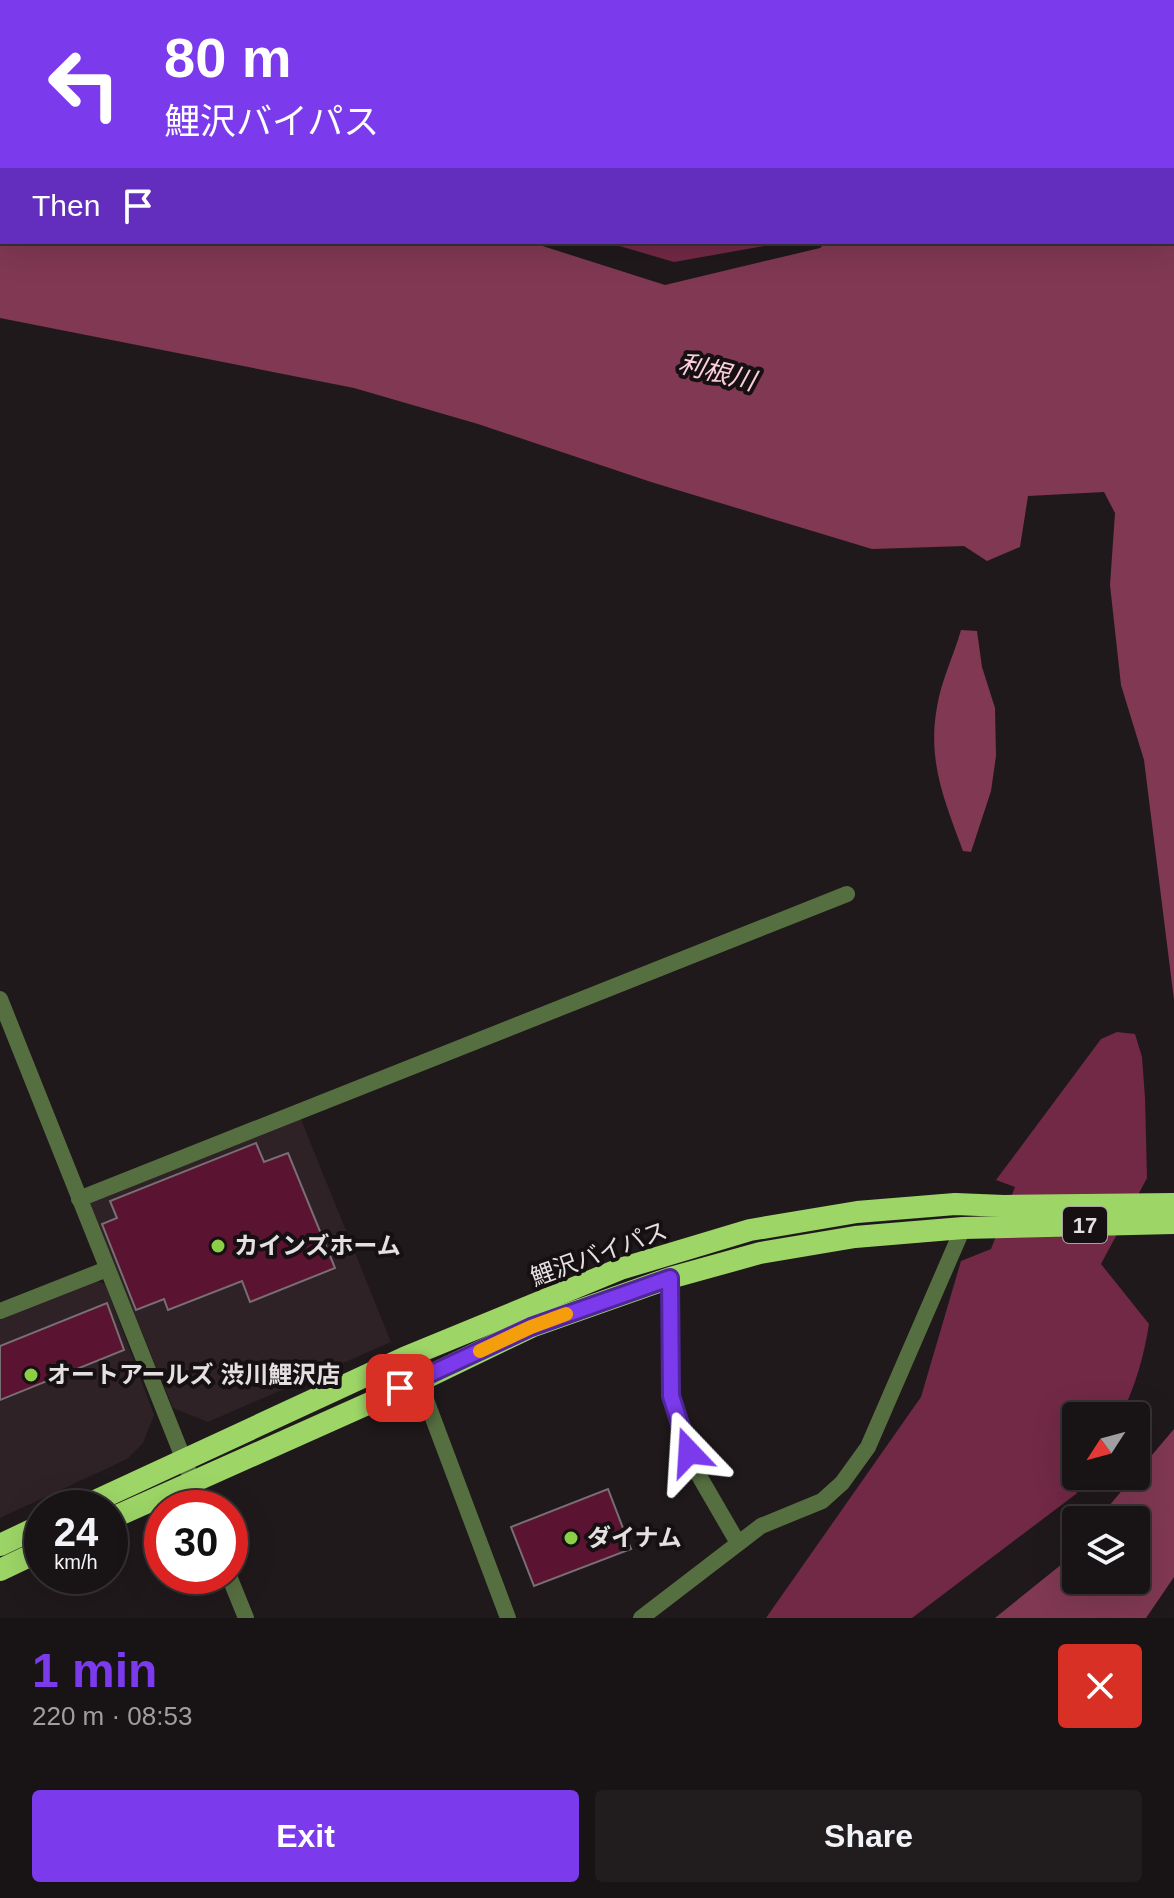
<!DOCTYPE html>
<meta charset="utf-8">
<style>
:root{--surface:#181314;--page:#211c1d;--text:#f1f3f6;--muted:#9f9ea0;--line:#363234;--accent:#7c3aed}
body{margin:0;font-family:Helvetica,"Noto Sans JP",sans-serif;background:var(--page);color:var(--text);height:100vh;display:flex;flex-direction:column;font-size:30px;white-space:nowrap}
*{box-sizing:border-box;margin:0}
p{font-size:26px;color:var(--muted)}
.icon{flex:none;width:44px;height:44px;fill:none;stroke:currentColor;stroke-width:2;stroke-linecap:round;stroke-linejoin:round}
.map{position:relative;height:1618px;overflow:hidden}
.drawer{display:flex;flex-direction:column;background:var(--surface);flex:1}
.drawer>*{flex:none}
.hud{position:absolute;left:0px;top:0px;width:1174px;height:244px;box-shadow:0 8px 32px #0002,0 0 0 2px var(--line);background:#7c3aed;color:#fff;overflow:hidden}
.needle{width:52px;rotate:234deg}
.buttons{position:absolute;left:1062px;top:1402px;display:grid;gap:16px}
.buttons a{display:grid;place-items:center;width:88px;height:88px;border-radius:8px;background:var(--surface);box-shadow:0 8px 32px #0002,0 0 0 2px var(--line);font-size:40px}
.speed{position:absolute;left:24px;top:1490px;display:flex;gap:16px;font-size:40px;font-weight:700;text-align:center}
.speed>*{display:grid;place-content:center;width:104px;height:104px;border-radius:50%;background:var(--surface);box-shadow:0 8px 32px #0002,0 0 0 2px var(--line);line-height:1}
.speed small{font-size:20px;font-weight:400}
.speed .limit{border:12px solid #d22;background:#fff;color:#111}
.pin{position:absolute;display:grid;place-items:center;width:68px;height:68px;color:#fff;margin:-34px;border-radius:16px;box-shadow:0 4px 12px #0006}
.me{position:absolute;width:88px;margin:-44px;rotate:340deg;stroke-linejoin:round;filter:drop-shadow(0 0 6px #0008)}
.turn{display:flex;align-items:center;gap:28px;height:168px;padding:0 32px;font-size:36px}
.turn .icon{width:104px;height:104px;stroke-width:2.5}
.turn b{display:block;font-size:56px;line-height:68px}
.then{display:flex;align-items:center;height:76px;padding:0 32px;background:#0003;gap:16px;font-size:30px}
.round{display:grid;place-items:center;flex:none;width:84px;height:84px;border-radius:8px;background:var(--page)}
.overview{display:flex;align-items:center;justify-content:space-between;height:136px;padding:0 32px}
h1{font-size:48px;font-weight:800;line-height:60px;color:var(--accent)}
.action{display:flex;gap:16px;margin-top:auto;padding:16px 32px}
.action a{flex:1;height:92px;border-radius:8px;background:var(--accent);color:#fff;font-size:32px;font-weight:800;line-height:92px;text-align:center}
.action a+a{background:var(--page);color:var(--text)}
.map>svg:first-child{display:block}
.built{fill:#2f2226}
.forest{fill:#722945}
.water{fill:#813853}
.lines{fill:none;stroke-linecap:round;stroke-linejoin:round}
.river{stroke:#813853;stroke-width:26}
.building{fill:#5a1331;stroke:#786f72;stroke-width:2}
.minor{stroke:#566f41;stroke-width:16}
.tertiary{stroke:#566f41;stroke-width:16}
.trunk{stroke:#9dd667;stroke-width:22}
.route-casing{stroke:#51269a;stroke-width:20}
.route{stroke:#7c3aed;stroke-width:14}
.slow{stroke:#f59e0b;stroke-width:14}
.poi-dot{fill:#8cce45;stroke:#161012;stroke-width:3}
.labels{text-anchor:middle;stroke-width:8;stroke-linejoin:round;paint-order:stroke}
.shield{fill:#161012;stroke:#a6a1a2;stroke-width:2}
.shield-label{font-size:22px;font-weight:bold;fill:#e4dfe0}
.poi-label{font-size:24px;font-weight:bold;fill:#e4dfe0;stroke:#161012;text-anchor:start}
.street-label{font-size:24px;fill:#e4dfe0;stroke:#161012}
.water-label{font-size:26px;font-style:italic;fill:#fccedb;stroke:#161012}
</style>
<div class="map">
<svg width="1174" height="1618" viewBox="0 0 1174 1618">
<rect width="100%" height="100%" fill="#20191b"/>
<g class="built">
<polygon points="300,1117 391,1342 208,1422 173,1408 90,1205 93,1199"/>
<polygon points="93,1280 105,1284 154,1415 143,1443 127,1459 0,1518 0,1317"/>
</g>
<g class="forest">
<polygon points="46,0 274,0 275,2 44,2"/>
<polygon points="606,242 787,242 674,262"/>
<path d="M1117,1032L1135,1034L1142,1057L1145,1098L1147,1178L1101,1264L1149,1324C1144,1357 1135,1386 1121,1416H1076V1476H1087L1076,1494L912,1618H766L921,1397L961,1261L991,1249L1015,1187L996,1180L1101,1039Z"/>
</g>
<g class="water">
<polygon points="1174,117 1174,1000 1144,760 1121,685 1110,585 1115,513 1104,492 1028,496 1020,547 987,561 964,546 872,549 651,482 478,424 354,388 0,318 0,137 2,242 530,242 665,285 820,248 827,242 1172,242"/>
<path d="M961,630L977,631L982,667L995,708L996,756L991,791L971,852L963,851C945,802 927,761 937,707C941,681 954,655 961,630Z"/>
<polygon points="1174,1429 1174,1577 1146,1618 995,1618 1062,1564 1076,1547 1076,1580 1136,1580 1136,1520 1097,1520"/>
</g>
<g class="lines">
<polyline class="river" points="184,0 185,2"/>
</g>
<g class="building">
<polygon points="256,1143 264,1162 288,1153 335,1268 250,1302 242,1281 168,1310 164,1299 136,1310 102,1224 117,1218 110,1201"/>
<polygon points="107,1303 124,1350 0,1400 0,1346"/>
<polygon points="608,1489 631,1549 534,1586 511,1527"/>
</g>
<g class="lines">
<g class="minor">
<polyline points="668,0 674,2"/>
<polyline points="897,0 897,2"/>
<polyline points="1172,6 1174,6"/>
<polyline points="79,1199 847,894"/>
<polyline points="670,1278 671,1396 680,1431 698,1474 738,1543"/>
<polyline points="0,1311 107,1269"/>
<polyline points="419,1381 508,1618"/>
<polyline points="184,1460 203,1508"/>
<polyline points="229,1576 246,1618"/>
<polyline points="641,1618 761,1526 822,1501 842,1483 868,1447 963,1228"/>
</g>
<polyline class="tertiary" points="0,999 184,1460"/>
<g class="trunk">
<polyline points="80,1508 404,1358 620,1269 750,1230 857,1212 955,1204 1004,1206 1174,1204"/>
<polyline points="110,1519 419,1381 531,1327 670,1278 760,1253 855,1237 963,1228 1174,1223"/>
<polyline points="0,1545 42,1525"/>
<polyline points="0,1570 42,1550"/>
</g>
</g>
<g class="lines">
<g class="route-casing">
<polyline id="route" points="400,1388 531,1327 670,1278 671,1396 689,1452"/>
</g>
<use href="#route" class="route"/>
<polyline class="slow" points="480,1351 531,1327 566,1314"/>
</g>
<g class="poi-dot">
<circle cx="218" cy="1246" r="8"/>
<circle cx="31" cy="1375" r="8"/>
<circle cx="571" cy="1538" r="8"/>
</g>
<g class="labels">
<rect class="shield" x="1063" y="1207" width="44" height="36" rx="6"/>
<g class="shield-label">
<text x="1085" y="1233">17</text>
</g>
<g class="poi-label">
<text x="234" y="1254">カインズホーム</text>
<text x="47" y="1383">オートアールズ 渋川鯉沢店</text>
<text x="587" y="1546">ダイナム</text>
</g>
<g class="street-label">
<text transform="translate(599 1254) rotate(-20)" y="8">鯉沢バイパス</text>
</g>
<g class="water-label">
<text transform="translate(717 372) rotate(14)" y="9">利根川</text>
</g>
</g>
</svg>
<div class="buttons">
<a><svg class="needle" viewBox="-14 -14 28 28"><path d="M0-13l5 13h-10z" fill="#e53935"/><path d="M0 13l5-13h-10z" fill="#9f9ea0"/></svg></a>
<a><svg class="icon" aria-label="layers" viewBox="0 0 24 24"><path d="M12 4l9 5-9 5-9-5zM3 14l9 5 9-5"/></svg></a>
</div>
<div class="speed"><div>24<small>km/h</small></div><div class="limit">30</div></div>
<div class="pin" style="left:400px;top:1388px;background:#d93025"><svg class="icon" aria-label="arrive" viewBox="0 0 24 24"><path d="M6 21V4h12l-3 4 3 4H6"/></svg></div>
<svg class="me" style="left:689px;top:1452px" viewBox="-20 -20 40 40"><path d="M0-17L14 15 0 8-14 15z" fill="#7c3aed" stroke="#fff" stroke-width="4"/></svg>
<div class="hud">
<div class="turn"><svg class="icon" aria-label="left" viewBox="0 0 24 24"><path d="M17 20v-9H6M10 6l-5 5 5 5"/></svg><div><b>80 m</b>鯉沢バイパス</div></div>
<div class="then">Then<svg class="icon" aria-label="arrive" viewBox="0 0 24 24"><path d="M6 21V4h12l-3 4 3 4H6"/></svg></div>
</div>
</div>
<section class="drawer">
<div class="overview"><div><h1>1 min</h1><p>220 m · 08:53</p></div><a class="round" style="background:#d93025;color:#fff"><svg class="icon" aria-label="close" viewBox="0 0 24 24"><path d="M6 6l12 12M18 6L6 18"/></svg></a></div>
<div class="action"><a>Exit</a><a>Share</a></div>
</section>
